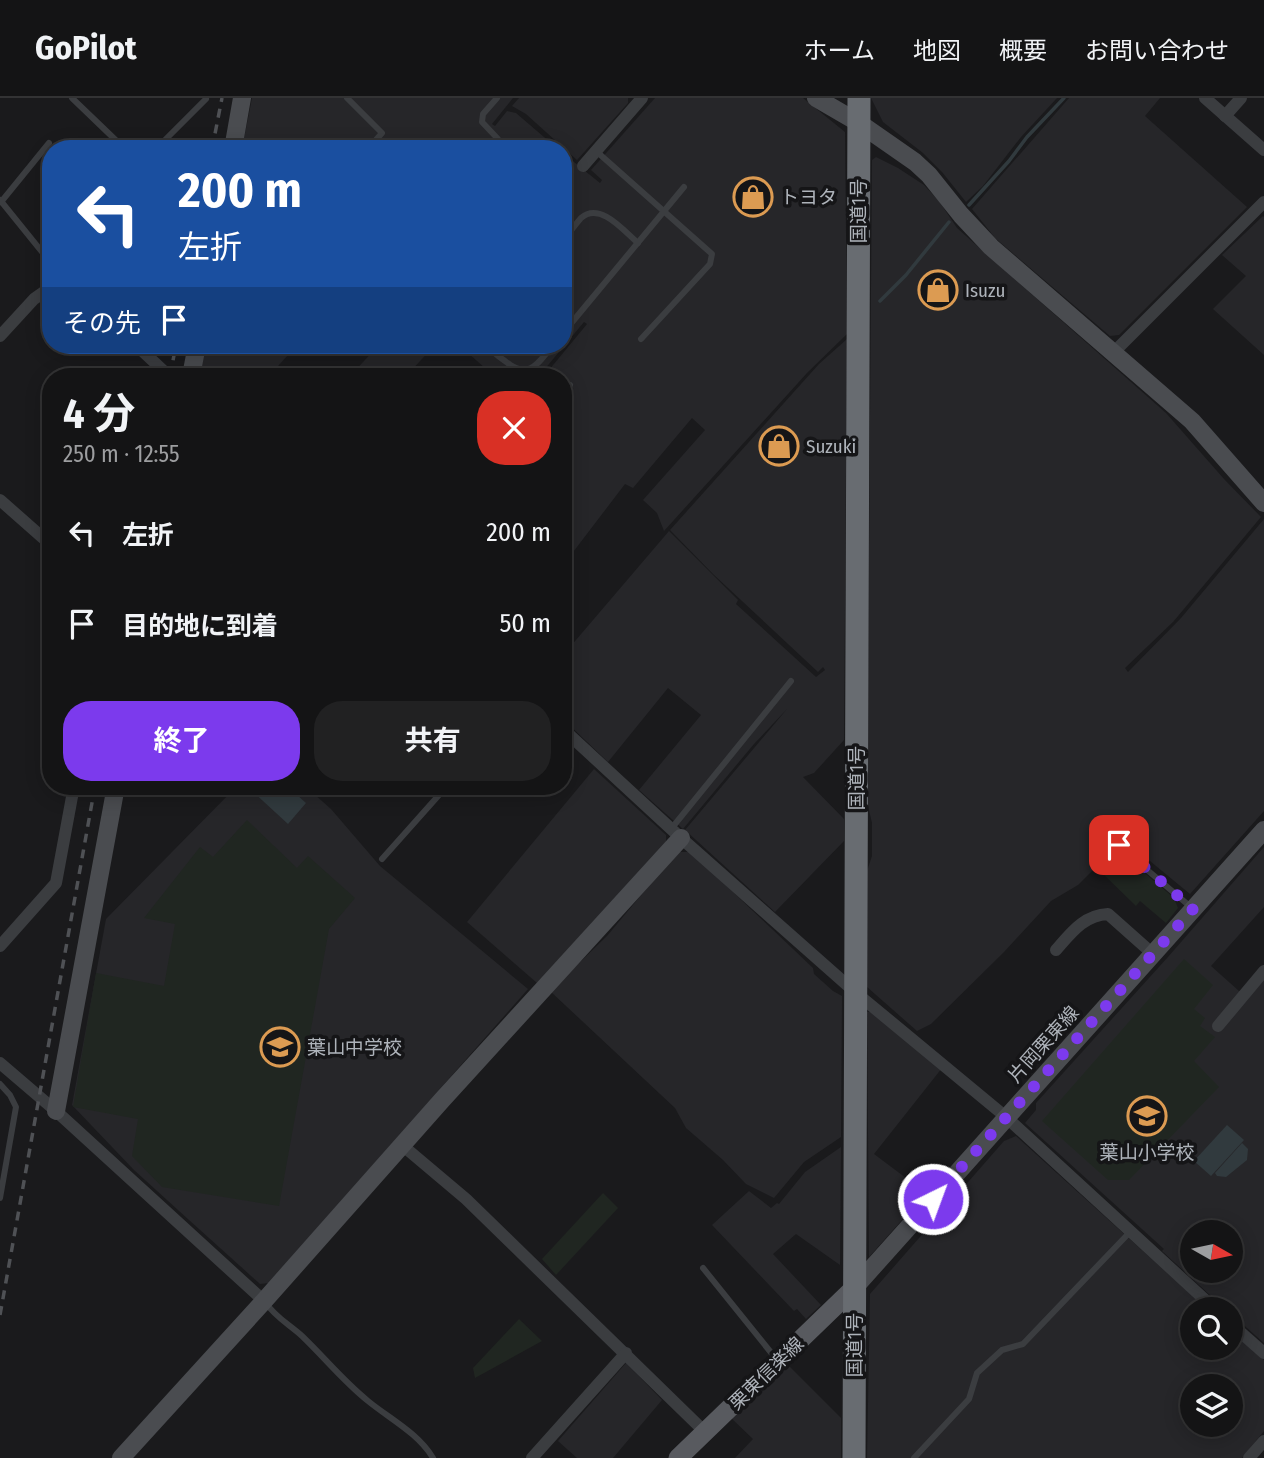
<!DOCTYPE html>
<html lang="ja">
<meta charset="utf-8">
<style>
:root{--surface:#141415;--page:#212122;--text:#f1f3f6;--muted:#9d9ea0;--line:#333334;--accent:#7c3aed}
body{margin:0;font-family:"Fira Sans Condensed","Noto Sans JP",sans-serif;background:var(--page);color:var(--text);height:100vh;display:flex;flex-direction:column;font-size:26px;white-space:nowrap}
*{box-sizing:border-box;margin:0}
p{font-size:23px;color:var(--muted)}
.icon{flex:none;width:38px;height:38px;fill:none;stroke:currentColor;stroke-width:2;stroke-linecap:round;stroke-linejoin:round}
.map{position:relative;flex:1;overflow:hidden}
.panel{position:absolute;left:42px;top:270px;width:530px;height:427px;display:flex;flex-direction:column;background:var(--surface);border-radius:28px;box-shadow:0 4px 18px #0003,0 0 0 2px var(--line)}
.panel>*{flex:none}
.hud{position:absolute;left:42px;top:42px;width:530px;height:214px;border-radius:28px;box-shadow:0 4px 18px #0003,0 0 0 2px var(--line);background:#1a4fa0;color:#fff;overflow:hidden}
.needle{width:46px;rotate:99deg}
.tools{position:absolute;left:1180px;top:1122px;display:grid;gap:14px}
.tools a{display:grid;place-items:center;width:63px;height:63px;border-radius:50%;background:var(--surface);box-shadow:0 4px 18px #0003,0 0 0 2px var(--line);font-size:35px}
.pin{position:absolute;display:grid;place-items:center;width:60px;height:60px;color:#fff;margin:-30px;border-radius:14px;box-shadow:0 4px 10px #0006}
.me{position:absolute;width:77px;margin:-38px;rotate:42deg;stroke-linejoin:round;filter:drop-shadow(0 0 5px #0008)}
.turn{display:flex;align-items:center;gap:24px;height:147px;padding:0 21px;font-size:32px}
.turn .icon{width:91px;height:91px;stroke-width:2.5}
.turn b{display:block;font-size:49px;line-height:60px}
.then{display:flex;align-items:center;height:66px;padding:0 21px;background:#0003;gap:14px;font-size:26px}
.round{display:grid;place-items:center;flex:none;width:74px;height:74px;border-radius:28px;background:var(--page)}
.headline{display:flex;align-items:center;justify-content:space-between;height:119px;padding:0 21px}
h1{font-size:42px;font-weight:700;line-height:52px}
.cta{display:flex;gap:14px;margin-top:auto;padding:14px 21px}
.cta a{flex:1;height:80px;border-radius:28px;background:var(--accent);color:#fff;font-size:28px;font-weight:700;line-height:80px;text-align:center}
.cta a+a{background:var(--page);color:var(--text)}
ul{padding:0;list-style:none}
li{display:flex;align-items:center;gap:21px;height:91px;padding:0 21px}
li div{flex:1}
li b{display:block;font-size:26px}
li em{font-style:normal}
header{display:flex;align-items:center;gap:42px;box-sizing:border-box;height:98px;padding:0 35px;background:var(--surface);border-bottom:2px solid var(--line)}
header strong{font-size:33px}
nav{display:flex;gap:38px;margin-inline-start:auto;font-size:24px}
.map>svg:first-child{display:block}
.built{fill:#262629;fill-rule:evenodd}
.green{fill:#202621}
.water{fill:#313a3e}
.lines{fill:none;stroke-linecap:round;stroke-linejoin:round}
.stream{stroke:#313a3e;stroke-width:3.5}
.lane{stroke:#3b3d40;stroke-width:6}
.street{stroke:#3b3d40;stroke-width:12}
.secondary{stroke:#4a4c50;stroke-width:18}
.primary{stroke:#585a5f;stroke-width:19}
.highway{stroke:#686c71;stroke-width:23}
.rail{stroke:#4f5155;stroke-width:3.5;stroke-dasharray:9 7;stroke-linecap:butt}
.route{stroke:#7c3aed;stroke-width:12;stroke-dasharray:0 21.6}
.labels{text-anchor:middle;stroke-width:7;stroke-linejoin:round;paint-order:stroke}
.poi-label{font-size:19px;fill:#aeb3ba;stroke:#151517;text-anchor:start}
.street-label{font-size:19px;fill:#aeb3ba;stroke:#151517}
</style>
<header>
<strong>GoPilot</strong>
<nav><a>ホーム</a><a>地図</a><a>概要</a><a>お問い合わせ</a></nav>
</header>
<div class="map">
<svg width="1264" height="1360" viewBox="0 0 1264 1360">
<rect width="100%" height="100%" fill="#1a1a1c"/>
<g class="built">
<polygon points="252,0 513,0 492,26 495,28 507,13 516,15 558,51 475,51 481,44 479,42 471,51 242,51"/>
<polygon points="519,0 628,0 628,5 577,62 526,16 512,8"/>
<polygon points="655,0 803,0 845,34 847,236 807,275 664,433 657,415 643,402 705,332 692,320 633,390 625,386 564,466 564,278 544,278 587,226 584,224 539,278 494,278 459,247 564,247 564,56 600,85 602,82 591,72"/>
<polygon points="871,0 1057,0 1021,39 983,88 966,104 942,74 923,55 883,24"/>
<polygon points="1069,0 1160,0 1145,18 1247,109 1119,237 1110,238 995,140 972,111"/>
<polygon points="876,59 898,70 924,87 939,103 957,130 1166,315 1224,381 1261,419 1173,524 1125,570 1128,574 1181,520 1264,421 1264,713 1190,796 1122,740 1110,755 1078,787 1051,803 1004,854 931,926 917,933 867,889 867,773 872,758 872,725 867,704 872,62"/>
<polygon points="1263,118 1264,119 1264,257 1213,211 1246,178 1222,157"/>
<polygon points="847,241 844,642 814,675 803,679 844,721 844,743 775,814 685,732 787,611 754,646 683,731 639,692 701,617 668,590 608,664 564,622 564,556 669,433 738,502 736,506 816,579 825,572 823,569 818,574 713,476 670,432 819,266"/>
<polygon points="205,247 297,247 269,278 200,278"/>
<polygon points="379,247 435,247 406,278 350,278"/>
<polygon points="594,671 666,737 666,744 537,885 467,824"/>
<polygon points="237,688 305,688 331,711 380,768 528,891 269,1185 260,1186 189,1122 134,1072 72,1007 106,821"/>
<path d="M1264,749V809L1211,868L1239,893L1264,881V1245L1230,1215V1211L1224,1210L1162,1153L1164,1151L1025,1025L1036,1012V1005L1168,859ZM1192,1134H1230V1172H1192Z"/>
<polygon points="677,754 691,754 813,870 814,876 833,893 842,898 841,1039 804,1064 774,1100 746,1086 723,1062 686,1030 675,1010 550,893 607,838"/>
<polygon points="867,914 871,914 942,970 874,1056 926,1095 869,1159"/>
<path d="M1016,1038L1207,1211H1192V1250H1230V1232L1264,1262V1333L1242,1360H867L870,1196L1004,1043ZM1192,1288H1230V1326H1192Z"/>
<polygon points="841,1049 840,1167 796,1136 773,1156 821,1207 806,1221 797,1211 794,1213 712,1127 749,1093 771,1110 777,1105 779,1106 805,1074"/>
<polygon points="626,1265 662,1302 613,1360 577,1360 558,1343"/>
<polygon points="788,1267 841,1320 841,1360 735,1360 753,1341 730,1319"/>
</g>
<g class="green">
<polygon points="247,722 297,770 308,758 355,800 329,831 279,1108 162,1089 132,1058 138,1021 73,1009 96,875 164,888 175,826 144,820 200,749 213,759"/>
<polygon points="1111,760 1127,760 1174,800 1178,810 1166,825 1140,803 1136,808 1099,772"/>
<polygon points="1184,861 1213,887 1194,911 1205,920 1200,928 1215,939 1194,963 1219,989 1129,1082 1108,1082 1042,1023"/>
<polygon points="603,1095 618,1110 556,1177 542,1161"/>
<polygon points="519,1221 542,1243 475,1280 473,1270"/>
</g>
<g class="water">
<polygon points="257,688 287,688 306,705 288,726 252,693"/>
<polygon points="1227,1027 1244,1042 1211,1078 1194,1063"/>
<polygon points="1242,1045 1248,1051 1247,1062 1226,1079 1217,1078 1215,1075"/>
</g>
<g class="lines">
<g class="stream">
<polyline points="969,107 1009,63 1027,39 1064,0"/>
<polyline points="880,203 906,177 949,124"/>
</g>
<g class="lane">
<polyline points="72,0 125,51"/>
<polyline points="347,0 382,35 368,51"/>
<polyline points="156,51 206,1"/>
<polyline points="491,51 498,41 482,24 483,16 497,0"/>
<polyline points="596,53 712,156 710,166 641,241"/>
<polyline points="0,102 51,165"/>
<polyline points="1,104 49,45"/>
<path d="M564,142C569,135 575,127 581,120C600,103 624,133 638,145"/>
<polyline points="564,234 684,89"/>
<path d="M490,247C493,255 498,258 505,263C529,283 538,265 553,247"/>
<polyline points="564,295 570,287"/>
<polyline points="671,731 791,583"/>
<polyline points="1119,748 1192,810"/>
<polyline points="382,761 447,688"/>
<polyline points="0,986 10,997 16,1009 0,1100"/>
<polyline points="703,1170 777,1262"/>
<path d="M266,1205C275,1219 290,1227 302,1238C324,1259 343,1283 368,1303C390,1321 418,1335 433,1360"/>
<polyline points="914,1360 969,1301 977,1275 1002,1252 1023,1246 1130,1134"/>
</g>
<g class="street">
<polyline points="1205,0 1264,52"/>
<polyline points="1225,18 1241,0"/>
<polyline points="583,68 642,0"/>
<polyline points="0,238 34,201 51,189"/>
<polyline points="136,247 169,278"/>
<polyline points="1114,254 1264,104"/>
<polyline points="0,402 51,447"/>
<polyline points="564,632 681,740 855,894 1006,1019 1215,1211"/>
<polyline points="0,848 56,785 74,688"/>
<path d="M1056,852C1071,835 1084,817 1108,816L1153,856"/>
<polyline points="1218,928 1264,873"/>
<polyline points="0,965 56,1013 264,1203"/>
<polyline points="402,1047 466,1101 705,1334"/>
<polyline points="1230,1225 1264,1255"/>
<polyline points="532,1360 626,1255"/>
<polyline points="1249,1360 1264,1343"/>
</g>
<g class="secondary">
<polyline points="816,0 859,25 915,64 929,77 961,117 991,149 1192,323 1264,405"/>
<polyline points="233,51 242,0"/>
<polyline points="191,278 197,247"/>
<polyline points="56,1013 116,688"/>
<polyline points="855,1189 1264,732"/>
<polyline points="121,1360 264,1203 442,1002 681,740"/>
</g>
<polyline class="primary" points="678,1360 855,1189"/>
<polyline class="highway" points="854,1360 859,0"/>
<g class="rail">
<polyline points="212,51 222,0"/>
<polyline points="170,278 176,247"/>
<polyline points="0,1217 95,688"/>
</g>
</g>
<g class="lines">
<polyline class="route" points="933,1101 1193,811 1119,747"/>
</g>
<defs>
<g id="shop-ring" transform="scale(2.0125)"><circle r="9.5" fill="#151517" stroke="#dc9b52" stroke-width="1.5"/><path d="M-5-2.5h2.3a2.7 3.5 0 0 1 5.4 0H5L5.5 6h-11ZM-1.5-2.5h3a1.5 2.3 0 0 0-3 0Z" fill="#dc9b52"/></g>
<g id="school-ring" transform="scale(2.0125)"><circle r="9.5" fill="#151517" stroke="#dc9b52" stroke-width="1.5"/><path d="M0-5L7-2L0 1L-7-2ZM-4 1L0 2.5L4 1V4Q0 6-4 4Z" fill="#dc9b52"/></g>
</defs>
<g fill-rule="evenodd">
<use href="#shop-ring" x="753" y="99"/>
<use href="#shop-ring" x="938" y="192"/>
<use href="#shop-ring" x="779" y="348"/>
<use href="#school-ring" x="280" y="949"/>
<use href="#school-ring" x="1147" y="1018"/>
</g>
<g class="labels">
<g class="poi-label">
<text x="780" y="106">トヨタ</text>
<text x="965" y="199">Isuzu</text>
<text x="806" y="355">Suzuki</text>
<text x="307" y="956">葉山中学校</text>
<text x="1147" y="1061" text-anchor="middle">葉山小学校</text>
</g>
<g class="street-label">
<text transform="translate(858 113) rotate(-90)" y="7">国道1号</text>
<text transform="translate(856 680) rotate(-90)" y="7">国道1号</text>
<text transform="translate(1043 946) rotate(-48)" y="7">片岡栗東線</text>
<text transform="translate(854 1247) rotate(-90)" y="7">国道1号</text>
<text transform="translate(766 1275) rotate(-44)" y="7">栗東信楽線</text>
</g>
</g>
</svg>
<div class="tools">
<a><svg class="needle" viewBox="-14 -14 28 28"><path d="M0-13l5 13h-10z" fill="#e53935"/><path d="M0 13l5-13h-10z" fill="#9d9ea0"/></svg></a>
<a><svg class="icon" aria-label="search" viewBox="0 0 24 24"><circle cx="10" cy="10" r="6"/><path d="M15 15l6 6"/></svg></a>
<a><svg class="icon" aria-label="layers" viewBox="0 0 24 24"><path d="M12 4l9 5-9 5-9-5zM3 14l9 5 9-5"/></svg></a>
</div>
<div class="pin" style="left:1119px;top:747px;background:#d93025"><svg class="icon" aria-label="arrive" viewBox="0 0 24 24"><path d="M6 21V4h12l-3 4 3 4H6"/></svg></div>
<svg class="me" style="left:933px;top:1101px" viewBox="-20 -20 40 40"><circle r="17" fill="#7c3aed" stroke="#fff" stroke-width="3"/><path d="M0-11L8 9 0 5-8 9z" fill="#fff"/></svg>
<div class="hud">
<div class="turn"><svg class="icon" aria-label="left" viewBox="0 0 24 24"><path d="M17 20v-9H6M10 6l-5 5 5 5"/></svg><div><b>200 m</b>左折</div></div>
<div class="then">その先<svg class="icon" aria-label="arrive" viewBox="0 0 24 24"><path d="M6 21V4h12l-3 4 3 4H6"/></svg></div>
</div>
<section class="panel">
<div class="headline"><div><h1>4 分</h1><p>250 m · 12:55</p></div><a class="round" style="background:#d93025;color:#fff"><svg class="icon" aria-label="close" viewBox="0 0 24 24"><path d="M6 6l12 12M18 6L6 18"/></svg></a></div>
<ul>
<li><svg class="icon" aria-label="left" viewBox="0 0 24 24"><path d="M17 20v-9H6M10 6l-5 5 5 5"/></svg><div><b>左折</b></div><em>200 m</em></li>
<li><svg class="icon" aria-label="arrive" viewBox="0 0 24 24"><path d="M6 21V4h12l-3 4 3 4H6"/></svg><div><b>目的地に到着</b></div><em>50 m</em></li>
</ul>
<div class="cta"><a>終了</a><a>共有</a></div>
</section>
</div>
